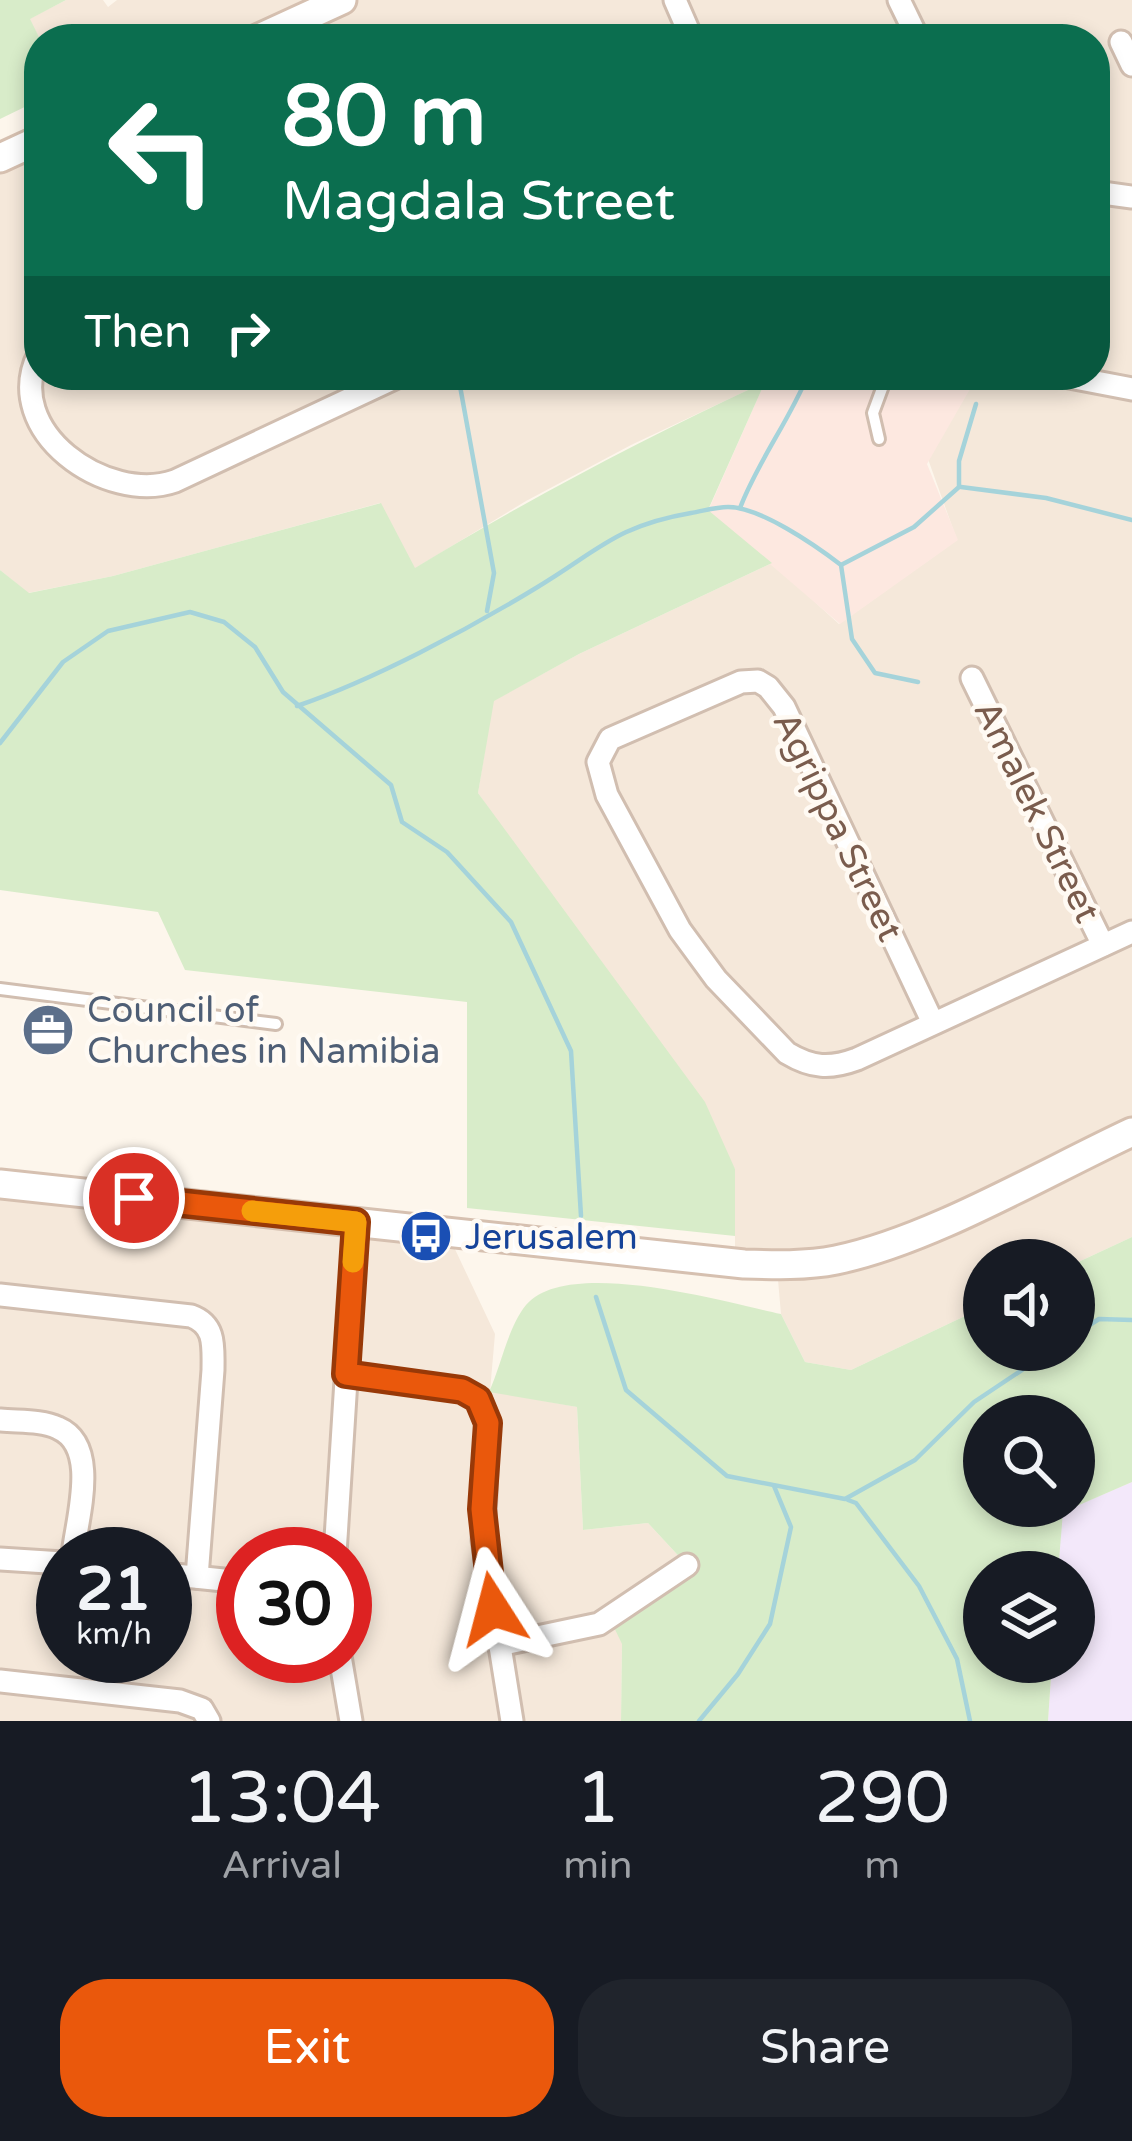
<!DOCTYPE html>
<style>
:root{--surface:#171b24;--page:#20242c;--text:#f1f3f6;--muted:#9ea1a6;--accent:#ea580c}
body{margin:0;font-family:"Varela Round",sans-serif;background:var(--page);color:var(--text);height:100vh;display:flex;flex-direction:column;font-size:45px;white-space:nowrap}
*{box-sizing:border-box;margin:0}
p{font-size:39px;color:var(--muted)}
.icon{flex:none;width:66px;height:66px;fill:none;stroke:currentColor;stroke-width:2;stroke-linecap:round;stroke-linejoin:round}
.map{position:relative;height:1721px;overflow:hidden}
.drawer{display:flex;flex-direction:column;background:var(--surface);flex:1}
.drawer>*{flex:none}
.top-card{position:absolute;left:24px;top:24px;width:1086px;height:366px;border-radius:48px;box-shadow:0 6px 18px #0003;background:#0b6e4f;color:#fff;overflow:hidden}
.fabs{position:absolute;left:963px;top:1239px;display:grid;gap:24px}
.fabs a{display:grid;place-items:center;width:132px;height:132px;border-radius:50%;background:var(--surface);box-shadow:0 6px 18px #0003;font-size:60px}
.speed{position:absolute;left:36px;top:1527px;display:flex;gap:24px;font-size:60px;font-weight:700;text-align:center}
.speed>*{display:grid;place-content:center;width:156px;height:156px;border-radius:50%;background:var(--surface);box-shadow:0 6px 18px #0003;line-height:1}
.speed small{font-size:30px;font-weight:400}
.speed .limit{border:18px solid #d22;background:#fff;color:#111}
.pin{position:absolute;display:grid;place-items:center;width:102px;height:102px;color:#fff;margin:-51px;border:6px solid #fff;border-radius:50%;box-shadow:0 3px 12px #0007}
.me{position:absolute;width:132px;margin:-66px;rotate:351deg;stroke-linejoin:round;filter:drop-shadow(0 0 9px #0008)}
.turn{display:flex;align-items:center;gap:42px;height:252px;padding:0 60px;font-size:54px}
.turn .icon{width:156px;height:156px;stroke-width:2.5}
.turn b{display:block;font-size:84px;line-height:102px}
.then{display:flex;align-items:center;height:114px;padding:0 60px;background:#0003;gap:24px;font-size:45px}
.eta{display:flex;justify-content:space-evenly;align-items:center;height:204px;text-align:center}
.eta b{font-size:72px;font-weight:600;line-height:84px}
.primary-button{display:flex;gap:24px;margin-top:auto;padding:24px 60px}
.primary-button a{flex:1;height:138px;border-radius:48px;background:var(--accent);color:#fff;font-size:48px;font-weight:600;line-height:138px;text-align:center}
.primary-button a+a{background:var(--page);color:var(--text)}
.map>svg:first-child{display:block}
.residential{fill:#f5e8da;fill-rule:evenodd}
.commercial{fill:#fde8e0}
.education{fill:#f3e8fa}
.green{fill:#d8ecc9;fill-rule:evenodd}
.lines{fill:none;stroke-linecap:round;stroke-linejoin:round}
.stream{stroke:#a5d3da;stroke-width:4.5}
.lane-casing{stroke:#d1beb0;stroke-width:16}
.street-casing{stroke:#d1beb0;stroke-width:27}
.secondary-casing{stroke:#d6c0b0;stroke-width:33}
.lane{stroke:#fff;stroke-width:10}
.street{stroke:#fff;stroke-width:21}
.secondary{stroke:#fff;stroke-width:27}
.route-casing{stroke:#983908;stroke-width:30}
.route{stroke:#ea580c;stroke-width:21}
.slow{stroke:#f59e0b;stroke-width:21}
.labels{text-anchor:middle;stroke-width:9;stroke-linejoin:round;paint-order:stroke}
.street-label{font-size:36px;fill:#7a5c4d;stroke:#fffaf3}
.service-label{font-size:36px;fill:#4e5e75;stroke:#fffaf3;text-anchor:start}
.transit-label{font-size:36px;fill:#164399;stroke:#fffaf3;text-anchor:start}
</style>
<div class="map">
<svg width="1132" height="1721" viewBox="0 0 1132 1721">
<rect width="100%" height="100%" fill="#fdf6ec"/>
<g class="residential">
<polygon points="66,0 103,0 108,7 117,0 342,0 257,39 40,39 29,19"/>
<polygon points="359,0 670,0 689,39 275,39"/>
<polygon points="675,0 1132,0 1132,1126 945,1220 823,1262 735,1263 735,1169 478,793 493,701 579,654 772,563 839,624 957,540 928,459 978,375 1095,375 1095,39 692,39"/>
<polygon points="39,150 39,375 768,375 765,382 631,445 526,501 414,569 380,503 113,576 28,593 0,570 0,169"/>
<polygon points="1132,1141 1132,1237 1074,1264 1074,1260 984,1260 984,1307 851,1370 805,1362 781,1314 778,1280 843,1266"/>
<path d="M0,1194L350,1230L326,1554H243V1656H333L344,1721H0ZM63,1554H165V1656H63Z"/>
<polygon points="366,1230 453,1245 495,1334 490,1391 577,1407 583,1530 648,1523 687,1565 622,1644 621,1721 360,1721 345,1616 345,1554"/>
</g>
<polygon class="commercial" points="768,375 978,375 927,464 958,540 840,624 708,511"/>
<polygon class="education" points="1132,1482 1132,1721 1048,1721 1052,1662 1074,1662 1074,1572 1058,1572 1062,1512"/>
<g class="green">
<polygon points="0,0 66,0 30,19 40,39 39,100 0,119"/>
<path d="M765,382L708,510L772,563L579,654L494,701L478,793L705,1102L735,1169V1236L467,1208V1002L185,970L158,912L0,890V570L29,593L113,576L381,503L415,568C529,499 644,438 765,382Z"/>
<path d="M1132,1237V1482L1063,1512L1058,1572H984V1662H1052L1048,1721H621L622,1644L610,1619L687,1565L648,1523L583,1530L577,1407L489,1392C501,1366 508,1327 526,1305C567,1256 725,1302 781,1314L805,1362L851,1370L984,1307V1350H1074V1264ZM984,1416H1074V1506H984Z"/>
</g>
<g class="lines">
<g class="stream">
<polyline points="458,375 494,573 487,611"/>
<polyline points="961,487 1046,498 1132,520"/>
<path d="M740,508C758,461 789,421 808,375"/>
<polyline points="841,565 914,527 959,487 959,461 976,404"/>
<path d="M297,706C373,680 467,630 536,588C598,551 615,526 691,513C703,511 716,507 728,507C760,507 815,545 841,565L852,639L875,673L918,682"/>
<polyline points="0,743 63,662 108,631 190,612 224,622 255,647 283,692 391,785 402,822 447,852 511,922 571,1051 581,1216"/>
<polyline points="596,1297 626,1390 727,1476 845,1499 915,1460 974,1402 1052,1350"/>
<polyline points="1074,1335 1099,1319 1132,1320"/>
<polyline points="848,1500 856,1503 919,1586 957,1659 970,1721"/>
<polyline points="699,1721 738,1674 770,1624 791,1527 774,1486"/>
</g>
<g class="lane-casing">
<g id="lane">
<polyline points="879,439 873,413 887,375"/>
<polyline points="0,989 276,1024"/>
</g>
</g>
<g class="street-casing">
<g id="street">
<polyline points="675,0 692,39"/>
<polyline points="899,0 918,39"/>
<polyline points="1121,42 1132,65"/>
<polyline points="1095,192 1132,197"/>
<path d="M39,354C0,431 107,505 175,481L401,375"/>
<polyline points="1059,375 1132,389"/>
<polyline points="972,678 1103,945"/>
<path d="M933,1023L784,707L768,687L758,681L741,682L610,739L598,762L607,795L680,930L716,979L787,1053C812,1068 830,1069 857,1059L1132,932"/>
<path d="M0,1295L191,1316C216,1325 213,1347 213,1370L197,1577"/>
<path d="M346,1374L462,1390C479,1397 483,1406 488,1423L483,1540L512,1721"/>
<path d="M0,1420C19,1422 41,1420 58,1428C100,1446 77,1518 73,1554"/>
<polyline points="335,1554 356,1222"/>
<polyline points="0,1559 63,1563"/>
<polyline points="165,1574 243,1582"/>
<polyline points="499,1645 599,1624 687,1565"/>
<polyline points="340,1656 351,1721"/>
<polyline points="0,1681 180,1701 202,1709 209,1721"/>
</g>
</g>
<g class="secondary-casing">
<g id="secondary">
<polyline points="257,39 342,0"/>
<polyline points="0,158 39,140"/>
<path d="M0,1184L744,1264C774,1265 806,1266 836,1260C929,1241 1044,1173 1132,1132"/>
</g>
</g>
<use href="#lane" class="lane"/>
<use href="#street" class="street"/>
<use href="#secondary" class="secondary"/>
</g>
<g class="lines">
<g class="route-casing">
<polyline id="route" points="134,1198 356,1222 346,1374 462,1390 478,1399 488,1423 482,1509 493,1609"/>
</g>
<use href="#route" class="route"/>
<polyline class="slow" points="252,1211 356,1222 353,1262"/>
</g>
<defs>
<g id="office-disc" transform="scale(2.7)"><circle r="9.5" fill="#5c6f8a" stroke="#fffaf3"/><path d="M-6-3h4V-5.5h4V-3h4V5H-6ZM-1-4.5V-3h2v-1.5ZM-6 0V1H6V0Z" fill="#fff"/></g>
<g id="bus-disc" transform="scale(2.7)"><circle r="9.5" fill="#1a4fb4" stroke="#fffaf3"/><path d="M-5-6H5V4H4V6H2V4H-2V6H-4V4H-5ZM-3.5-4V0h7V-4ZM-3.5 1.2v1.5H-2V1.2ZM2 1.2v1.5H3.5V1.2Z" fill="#fff"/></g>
</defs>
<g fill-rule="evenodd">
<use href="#office-disc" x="48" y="1030"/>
<use href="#bus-disc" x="426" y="1236"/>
</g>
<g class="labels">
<g class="street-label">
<text transform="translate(1038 811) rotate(64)" y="13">Amalek Street</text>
<text transform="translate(839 826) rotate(64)" y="13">Agrippa Street</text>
</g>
<g class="service-label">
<text x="87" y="1022">Council of<tspan x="87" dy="41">Churches in Namibia</tspan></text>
</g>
<g class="transit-label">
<text x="465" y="1249">Jerusalem</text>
</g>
</g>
</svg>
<div class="fabs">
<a><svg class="icon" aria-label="sound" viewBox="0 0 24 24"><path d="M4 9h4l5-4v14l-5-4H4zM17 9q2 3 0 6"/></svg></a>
<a><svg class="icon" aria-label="search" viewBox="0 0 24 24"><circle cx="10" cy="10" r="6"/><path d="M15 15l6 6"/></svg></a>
<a><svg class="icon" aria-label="layers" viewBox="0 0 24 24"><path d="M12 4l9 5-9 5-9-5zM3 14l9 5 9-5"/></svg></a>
</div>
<div class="speed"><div>21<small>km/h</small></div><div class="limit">30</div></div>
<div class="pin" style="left:134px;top:1198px;background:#d93025"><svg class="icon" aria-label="arrive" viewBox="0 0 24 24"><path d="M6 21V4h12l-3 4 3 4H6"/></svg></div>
<svg class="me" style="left:493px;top:1609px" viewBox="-20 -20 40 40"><path d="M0-17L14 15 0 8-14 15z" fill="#ea580c" stroke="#fff" stroke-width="4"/></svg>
<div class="top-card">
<div class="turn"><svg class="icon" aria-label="left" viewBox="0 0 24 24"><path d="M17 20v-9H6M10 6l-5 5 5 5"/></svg><div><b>80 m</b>Magdala Street</div></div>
<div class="then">Then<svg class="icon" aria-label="right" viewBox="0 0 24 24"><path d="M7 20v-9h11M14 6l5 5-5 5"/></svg></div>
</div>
</div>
<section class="drawer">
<div class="eta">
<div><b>13:04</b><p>Arrival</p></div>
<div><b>1</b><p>min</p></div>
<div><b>290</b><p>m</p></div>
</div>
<div class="primary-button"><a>Exit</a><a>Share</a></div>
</section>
